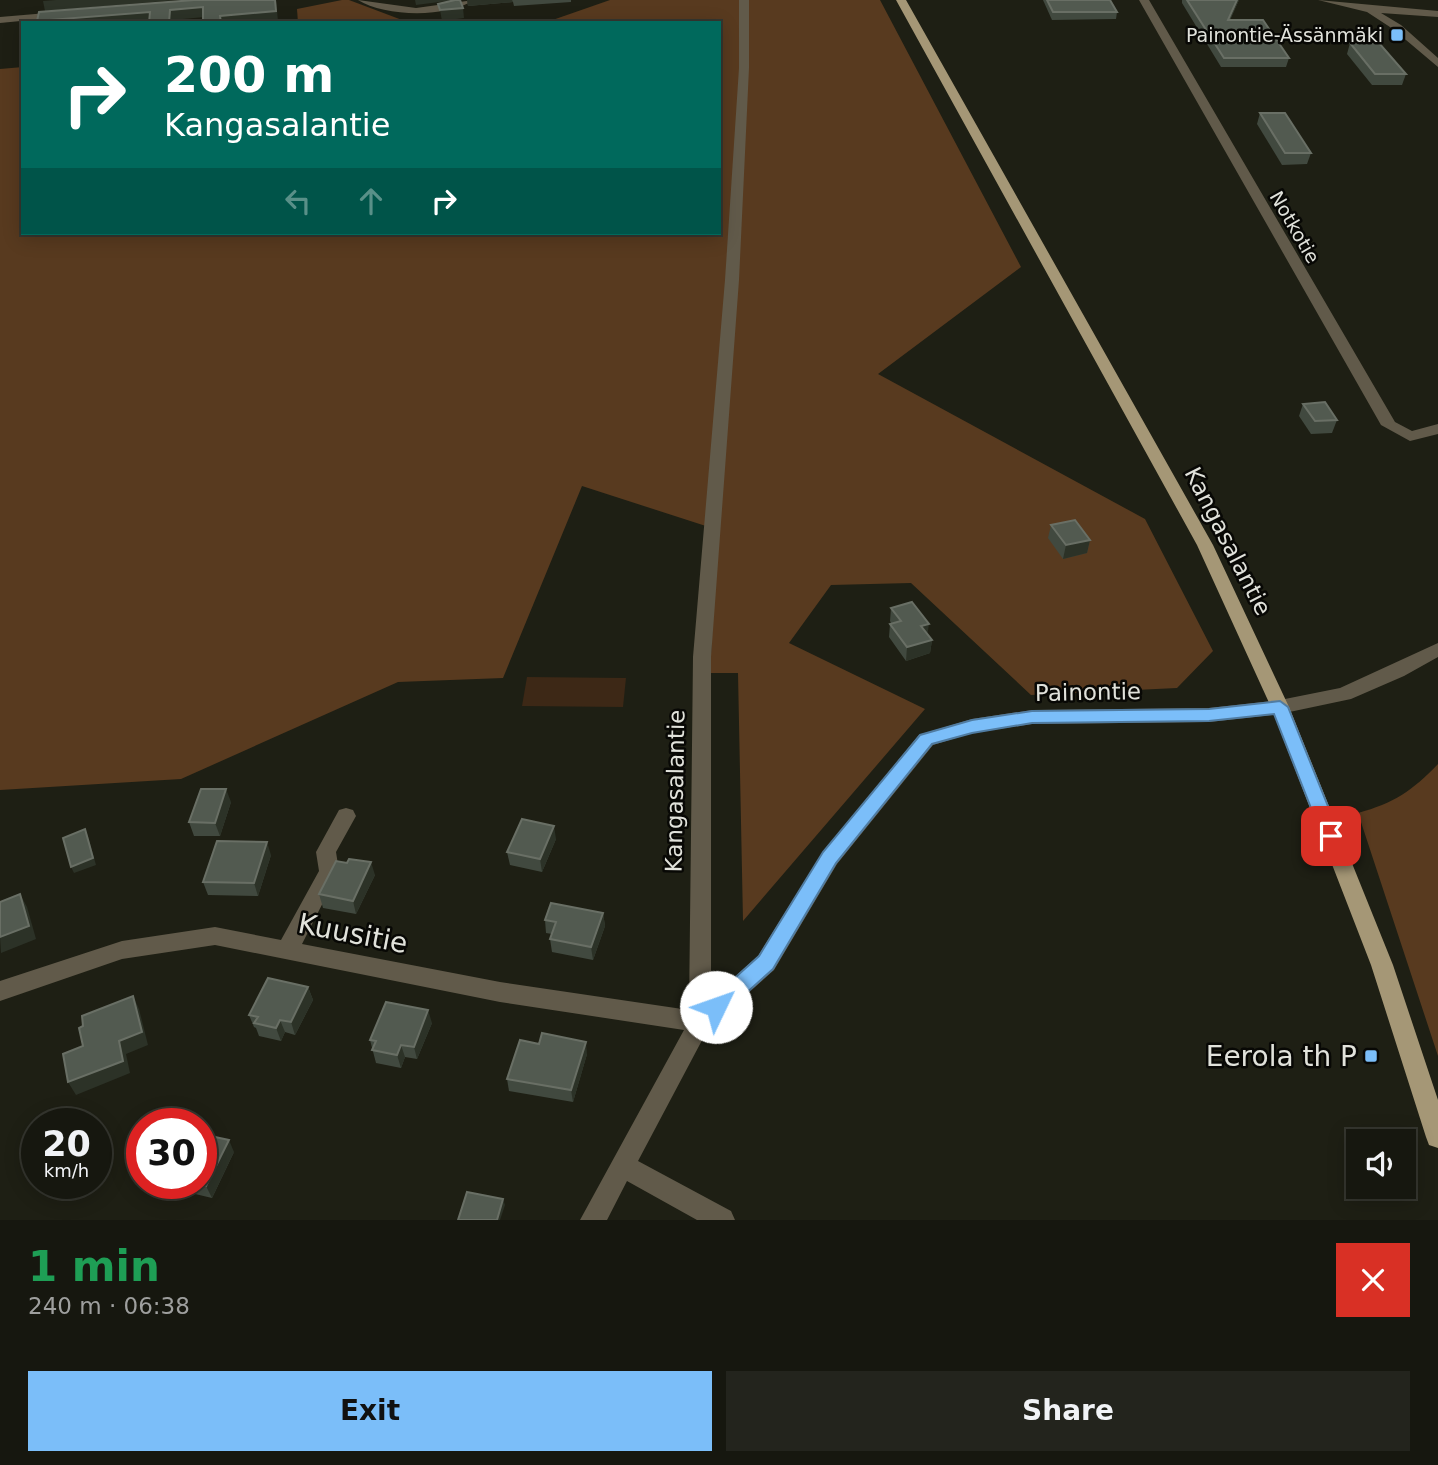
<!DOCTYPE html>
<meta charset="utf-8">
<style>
:root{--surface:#16170f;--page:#23241d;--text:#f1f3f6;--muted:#9e9f9e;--line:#35362f;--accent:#7bbef9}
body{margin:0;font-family:"DejaVu Sans",sans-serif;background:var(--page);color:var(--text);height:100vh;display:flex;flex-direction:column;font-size:26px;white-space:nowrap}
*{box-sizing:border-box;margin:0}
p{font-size:23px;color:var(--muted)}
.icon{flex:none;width:38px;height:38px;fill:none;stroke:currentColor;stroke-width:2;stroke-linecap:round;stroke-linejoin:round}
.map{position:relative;height:1220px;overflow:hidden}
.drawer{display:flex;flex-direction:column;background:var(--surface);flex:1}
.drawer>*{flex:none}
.banner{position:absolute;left:21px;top:21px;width:700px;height:214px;border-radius:0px;box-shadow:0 4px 18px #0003,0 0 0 2px var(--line);background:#00695c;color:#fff;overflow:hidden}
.controls{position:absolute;left:1346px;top:1129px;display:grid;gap:14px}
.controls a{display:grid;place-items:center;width:70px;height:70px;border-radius:0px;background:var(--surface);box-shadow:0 4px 18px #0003,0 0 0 2px var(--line);font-size:35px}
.speed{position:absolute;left:21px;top:1108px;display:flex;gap:14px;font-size:35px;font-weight:700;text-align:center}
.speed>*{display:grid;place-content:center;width:91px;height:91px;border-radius:50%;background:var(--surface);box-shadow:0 4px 18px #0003,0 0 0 2px var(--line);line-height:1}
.speed small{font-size:18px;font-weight:400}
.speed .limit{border:10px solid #d22;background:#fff;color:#111}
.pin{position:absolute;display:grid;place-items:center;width:60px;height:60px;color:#fff;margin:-30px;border-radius:14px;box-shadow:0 4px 10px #0006}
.me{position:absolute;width:77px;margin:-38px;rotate:48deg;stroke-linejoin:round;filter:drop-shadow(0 0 5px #0008)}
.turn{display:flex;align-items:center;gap:24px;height:147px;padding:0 28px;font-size:32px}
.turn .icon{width:91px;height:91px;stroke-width:2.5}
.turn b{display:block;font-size:49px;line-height:60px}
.lanes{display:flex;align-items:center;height:66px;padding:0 28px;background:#0003;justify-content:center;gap:35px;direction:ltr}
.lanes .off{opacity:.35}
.round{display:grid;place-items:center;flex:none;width:74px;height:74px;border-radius:0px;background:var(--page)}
.summary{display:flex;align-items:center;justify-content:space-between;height:119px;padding:0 28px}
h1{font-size:42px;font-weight:600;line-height:52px;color:#1e9e55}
.primary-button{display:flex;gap:14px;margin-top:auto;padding:14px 28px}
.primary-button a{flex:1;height:80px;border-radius:0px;background:var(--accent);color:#111;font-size:28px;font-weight:600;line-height:80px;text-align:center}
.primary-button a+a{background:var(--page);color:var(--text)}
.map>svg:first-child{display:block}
.green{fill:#3d2816}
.forest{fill:#583a1f}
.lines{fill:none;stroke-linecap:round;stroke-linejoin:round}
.minor{fill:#615a4a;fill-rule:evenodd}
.major{fill:#a59776;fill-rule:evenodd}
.wall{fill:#41493f}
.shaded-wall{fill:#2c3227}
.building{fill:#525a50;stroke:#696f65;stroke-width:2}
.route{fill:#7bbef9;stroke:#507ca2;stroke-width:2}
.poi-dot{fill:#7bbef9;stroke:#080805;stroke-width:2.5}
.labels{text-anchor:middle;stroke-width:5;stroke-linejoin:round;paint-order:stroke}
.far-poi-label{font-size:19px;fill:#e1e2db;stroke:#080805;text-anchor:end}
.far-street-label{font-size:19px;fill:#e1e2db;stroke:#080805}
.street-label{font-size:23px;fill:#e1e2db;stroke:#080805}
.near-street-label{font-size:28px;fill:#e1e2db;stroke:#080805}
.near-poi-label{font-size:28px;fill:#e1e2db;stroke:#080805;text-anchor:end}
</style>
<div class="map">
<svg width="1438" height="1220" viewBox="0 0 1438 1220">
<rect width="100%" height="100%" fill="#1e1f14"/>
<polygon class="green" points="527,677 626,678 623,707 522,706"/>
<g class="forest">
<polygon points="342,0 349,0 410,23 298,23 297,9"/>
<polygon points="610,0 880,0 1021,267 878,374 1145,519 1213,651 1177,688 1031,695 911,583 831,585 789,643 925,709 743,921 738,673 710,673 742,62 712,528 582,486 503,678 398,682 181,779 0,790 0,69 23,67 23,233 719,233 719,23 544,23"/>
<path d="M1438,764V1056L1358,813C1394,803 1412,791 1438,764Z"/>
</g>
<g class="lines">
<g class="minor">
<path d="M358,0L416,8L474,0C447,18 385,17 358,0Z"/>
<polygon points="739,0 749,0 749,68 739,280 711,657 711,998 758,956 823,852 919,735 972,719 1032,710 1209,708 1280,700 1340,688 1438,643 1438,657 1404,676 1351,699 1280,714 1209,722 1032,724 972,733 933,745 837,864 774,970 708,1029 638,1161 731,1211 735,1220 697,1220 627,1181 607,1220 580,1220 684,1030 500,1002 215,945 122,959 0,1001 0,981 122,941 215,927 281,940 319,871 316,852 339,810 346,808 353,810 356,816 336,852 339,871 302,944 500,982 689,1010 693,657 725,280 739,68"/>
<polygon points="1139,0 1149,0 1395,422 1412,431 1438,424 1438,434 1410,441 1381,425"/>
<polygon points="1318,0 1438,11 1438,17 1381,13 1401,25 1438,58 1438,67 1393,29 1367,12"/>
<polygon points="59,12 62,13 62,17 0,23 0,17"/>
</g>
<polygon class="major" points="896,0 906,0 1213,545 1289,707 1393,965 1438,1100 1438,1148 1429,1145 1426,1137 1371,965 1271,707 1197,545"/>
</g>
<g class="wall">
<polygon points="467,0 571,0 571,2 514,6 513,2 468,6"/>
<polygon points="1043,0 1110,0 1117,12 1116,19 1052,20"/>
<polygon points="1182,0 1239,0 1230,20 1289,58 1286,67 1221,67 1182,3"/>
<polygon points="1350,43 1406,74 1402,85 1372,85 1347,54"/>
<polygon points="1260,113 1311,153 1307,164 1282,165 1257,124"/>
<polygon points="1303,404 1337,420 1332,433 1311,434 1299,416"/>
<polygon points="1051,525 1090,540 1087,553 1063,559 1048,538"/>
<polygon points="891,608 927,633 932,640 930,653 906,661 889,637 890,624 891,623 890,621"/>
<polygon points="231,802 220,836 194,836 189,822"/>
<polygon points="556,839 542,872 510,865 507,852"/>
<polygon points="271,855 258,896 208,895 203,882"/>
<polygon points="347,863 375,875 356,914 323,908 319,894"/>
<polygon points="603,913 605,926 593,960 552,952 550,939 552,934 546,933 545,920"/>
<polygon points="308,987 313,1000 295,1035 285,1032 281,1041 259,1036 256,1028 254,1027 249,1015"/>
<polygon points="432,1023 417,1059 405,1057 401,1068 376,1063 370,1040"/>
<polygon points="587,1054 573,1102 509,1091 507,1079"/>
<polygon points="234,1152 212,1198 174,1189 171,1183 201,1183"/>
</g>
<g class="shaded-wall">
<polygon points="56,0 177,0 45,11 43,1"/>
<polygon points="276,0 278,21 257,23 221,23 220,16"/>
<polygon points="415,0 455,0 416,5"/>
<polygon points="467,0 512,0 513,2 468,6"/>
<polygon points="1237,0 1239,0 1225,29 1228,20"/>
<polygon points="203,7 205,17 172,20 172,23 169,23 170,10"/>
<polygon points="463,8 464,18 442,21 440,10"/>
<polygon points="150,12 153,21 137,23 38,23 37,21"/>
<polygon points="1090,540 1087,553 1063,559 1066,545"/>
<polygon points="929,624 927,637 921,626"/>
<polygon points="932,640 930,653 906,661 907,647"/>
<polygon points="226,789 231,802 220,836 215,823"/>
<polygon points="554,826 556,839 542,872 540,859"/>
<polygon points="85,829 88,836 96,865 74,873 71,867"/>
<polygon points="267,842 271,855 258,896 254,883"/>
<polygon points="371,862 375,875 356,914 353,901"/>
<polygon points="20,894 27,907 36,939 1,953 0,937"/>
<polygon points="603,913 605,926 593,960 591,947"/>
<polygon points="308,987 313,1000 295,1035 291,1022"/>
<polygon points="133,996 139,1009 148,1045 126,1054 130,1073 76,1095 68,1082 119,1041"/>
<polygon points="428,1010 432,1023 417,1059 414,1047"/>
<polygon points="280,1020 285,1032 281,1041 276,1028"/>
<polygon points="586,1042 587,1054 573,1102 571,1090"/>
<polygon points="401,1045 405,1057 401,1068 397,1055"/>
<polygon points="229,1140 234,1152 212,1198 206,1186"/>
<polygon points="503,1199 505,1205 500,1220 497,1220"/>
</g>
<g class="building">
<polygon points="194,0 275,0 276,11 220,16 221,23 203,23 203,7 170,10 169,23 149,23 150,12 37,21 39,12"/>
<polygon points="455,0 460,0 463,8 440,10 438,4"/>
<polygon points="1047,0 1110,0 1117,12 1053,12"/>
<polygon points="1187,0 1237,0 1228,20 1263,20 1289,58 1224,58"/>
<polygon points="1350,43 1379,43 1406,74 1375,74"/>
<polygon points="1260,113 1285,113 1311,153 1285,153"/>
<polygon points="1325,402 1337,420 1315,421 1303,404"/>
<polygon points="1075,520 1090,540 1066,545 1051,525"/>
<polygon points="912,602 929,624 921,626 932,640 907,647 890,624 901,621 891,608"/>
<polygon points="201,789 226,789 215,823 189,822"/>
<polygon points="522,819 554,826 540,859 507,852"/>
<polygon points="85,829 93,858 71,867 63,838"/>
<polygon points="217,841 267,842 254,883 203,882"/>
<polygon points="349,859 371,862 353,901 319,894 336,861 347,863"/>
<polygon points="20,894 29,926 0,937 0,902"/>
<polygon points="551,903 603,913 591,947 550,939 556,922 545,920"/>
<polygon points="268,978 308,987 291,1022 280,1020 276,1028 254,1023 258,1017 249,1015"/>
<polygon points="133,996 142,1032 119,1041 123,1061 68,1082 63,1054 83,1046 79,1028 83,1026 82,1016"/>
<polygon points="386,1002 428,1010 414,1047 401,1045 397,1055 372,1050 376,1041 370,1040"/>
<polygon points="542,1033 586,1042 571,1090 507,1079 520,1040 539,1044"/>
<polygon points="201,1134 229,1140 206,1186 191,1183 201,1183"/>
<polygon points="467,1192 503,1199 497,1220 458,1220"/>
</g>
<polygon class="route" points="1280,701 1288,707 1340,836 1338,841 1331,844 1324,841 1322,836 1274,714 1209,721 1032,723 972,733 932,744 836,863 773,969 723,1014 716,1016 709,1014 706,1007 709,1001 759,956 823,852 920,735 972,720 1032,711 1209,709"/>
<g class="poi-dot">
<rect x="1390" y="28" width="14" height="14" rx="3.5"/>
<rect x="1364" y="1049" width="14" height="14" rx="3.5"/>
</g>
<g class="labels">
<g class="far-poi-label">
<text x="1383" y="42">Painontie-Ässänmäki</text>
</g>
<g class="far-street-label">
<text transform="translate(1295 227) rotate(60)" y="7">Notkotie</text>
</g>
<g class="street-label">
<text transform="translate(1228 541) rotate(63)" y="8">Kangasalantie</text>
<text transform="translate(1088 692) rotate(-1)" y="8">Painontie</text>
<text transform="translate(675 791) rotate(-89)" y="8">Kangasalantie</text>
</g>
<g class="near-street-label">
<text transform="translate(353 933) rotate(11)" y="10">Kuusitie</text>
</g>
<g class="near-poi-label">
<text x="1357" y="1066">Eerola th P</text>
</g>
</g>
</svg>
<div class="controls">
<a><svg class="icon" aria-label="sound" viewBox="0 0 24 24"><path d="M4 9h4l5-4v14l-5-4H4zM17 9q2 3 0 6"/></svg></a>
</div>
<div class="speed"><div>20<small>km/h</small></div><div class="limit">30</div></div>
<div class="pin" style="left:1331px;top:836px;background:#d93025"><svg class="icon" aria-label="arrive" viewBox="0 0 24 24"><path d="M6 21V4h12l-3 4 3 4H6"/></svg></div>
<svg class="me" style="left:716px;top:1007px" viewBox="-20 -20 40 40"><circle r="19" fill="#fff"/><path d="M0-13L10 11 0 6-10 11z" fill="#7bbef9"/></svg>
<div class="banner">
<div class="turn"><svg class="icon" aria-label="right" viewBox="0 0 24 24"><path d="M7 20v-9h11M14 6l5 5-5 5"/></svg><div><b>200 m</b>Kangasalantie</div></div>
<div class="lanes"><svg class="icon off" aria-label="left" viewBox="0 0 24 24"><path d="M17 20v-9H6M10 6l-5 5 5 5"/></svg><svg class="icon off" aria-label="ahead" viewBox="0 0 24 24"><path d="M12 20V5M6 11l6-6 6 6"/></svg><svg class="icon" aria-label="right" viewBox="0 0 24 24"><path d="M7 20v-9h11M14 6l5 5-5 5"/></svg></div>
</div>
</div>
<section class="drawer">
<div class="summary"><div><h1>1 min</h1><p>240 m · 06:38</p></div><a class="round" style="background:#d93025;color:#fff"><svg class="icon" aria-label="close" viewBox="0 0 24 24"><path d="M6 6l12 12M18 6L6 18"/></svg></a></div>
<div class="primary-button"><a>Exit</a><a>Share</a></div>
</section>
